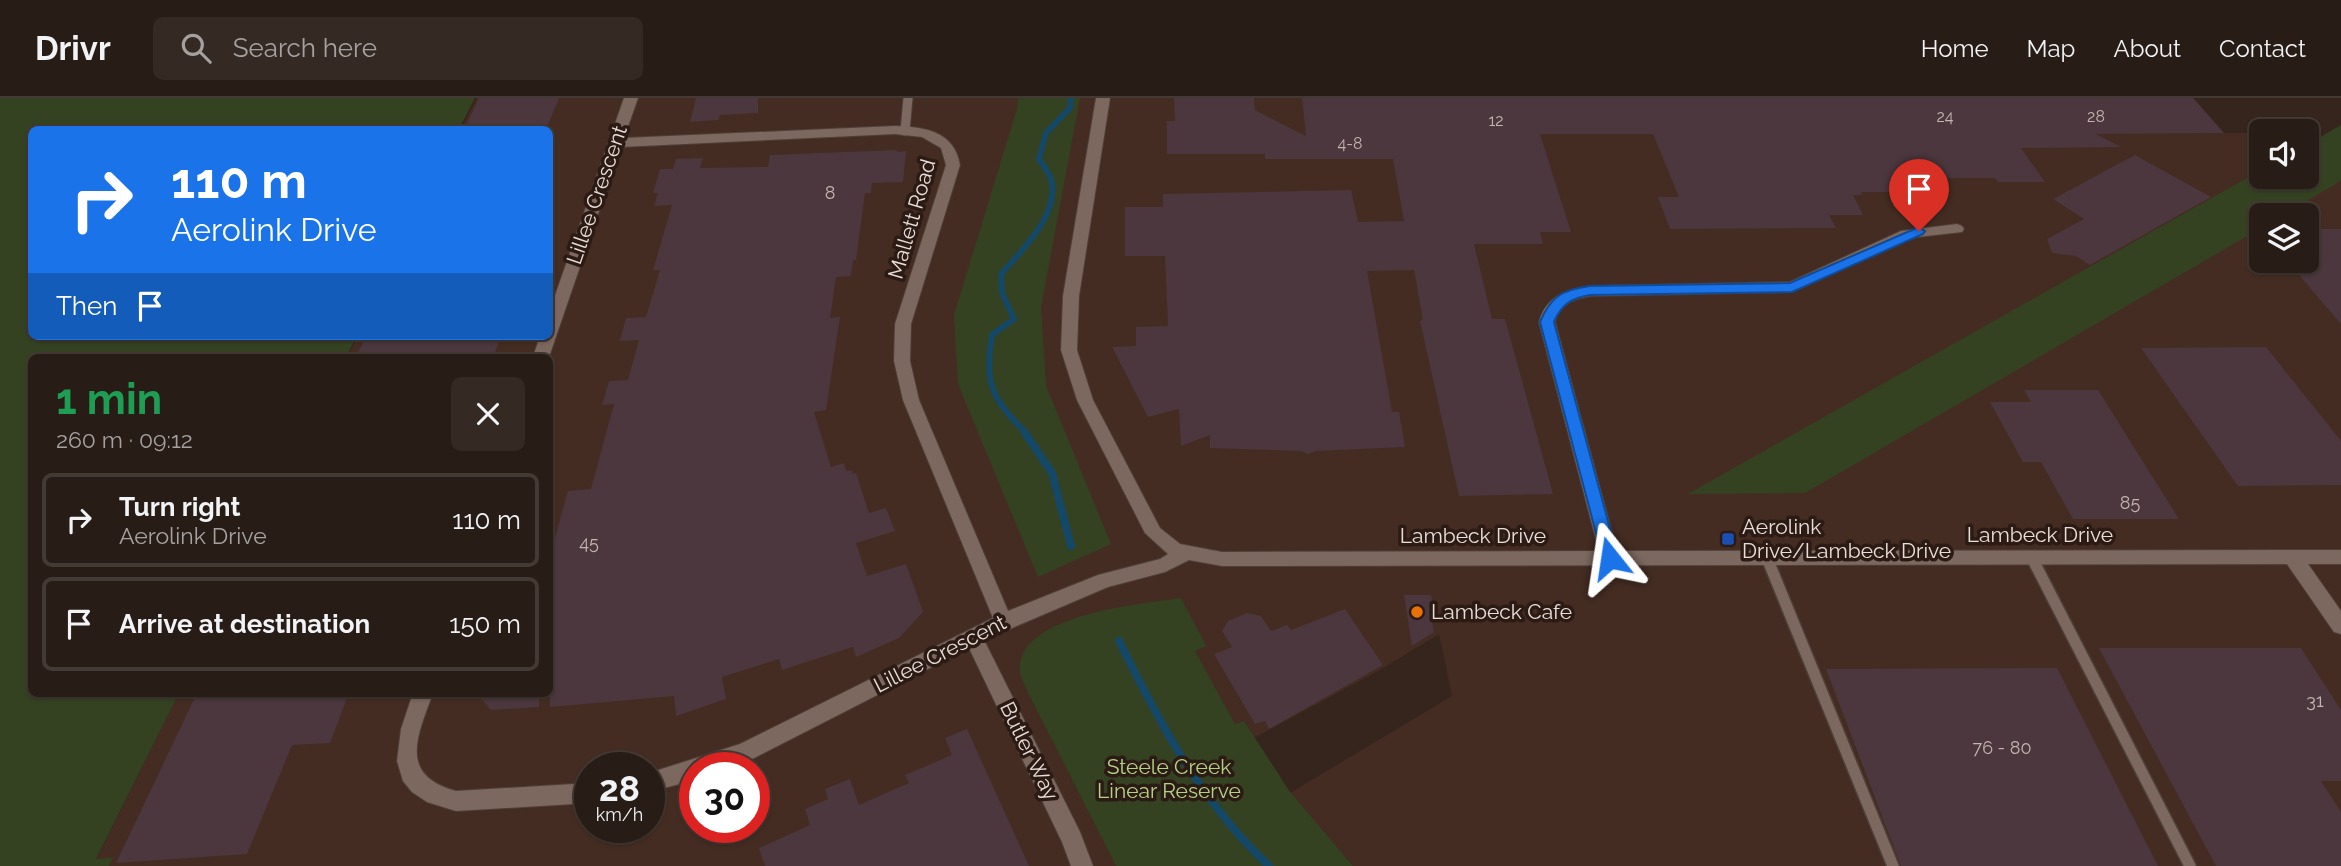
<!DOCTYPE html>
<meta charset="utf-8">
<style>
:root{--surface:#281c16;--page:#342923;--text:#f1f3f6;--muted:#a5a1a1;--line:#443a35}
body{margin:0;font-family:Raleway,sans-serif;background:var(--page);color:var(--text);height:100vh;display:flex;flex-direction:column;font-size:26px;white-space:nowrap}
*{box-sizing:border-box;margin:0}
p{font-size:23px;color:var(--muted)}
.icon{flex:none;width:38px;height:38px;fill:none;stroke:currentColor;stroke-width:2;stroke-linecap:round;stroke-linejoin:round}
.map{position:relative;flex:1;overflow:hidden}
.details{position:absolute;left:28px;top:256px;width:525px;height:343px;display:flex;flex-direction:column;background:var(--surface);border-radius:10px;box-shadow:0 2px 5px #0004,0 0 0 2px var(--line)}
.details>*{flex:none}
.hud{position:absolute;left:28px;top:28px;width:525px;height:214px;border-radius:10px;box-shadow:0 2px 5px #0004,0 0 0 2px var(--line);background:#1a73e8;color:#fff;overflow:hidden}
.tools{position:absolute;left:2249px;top:21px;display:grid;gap:14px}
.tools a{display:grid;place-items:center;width:70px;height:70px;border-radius:10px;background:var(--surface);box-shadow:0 2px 5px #0004,0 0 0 2px var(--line);font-size:35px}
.speed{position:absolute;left:574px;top:654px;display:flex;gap:14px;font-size:35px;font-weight:700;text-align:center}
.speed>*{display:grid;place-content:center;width:91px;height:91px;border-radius:50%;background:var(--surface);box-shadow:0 2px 5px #0004,0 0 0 2px var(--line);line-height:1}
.speed small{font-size:18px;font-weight:400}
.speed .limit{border:10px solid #d22;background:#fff;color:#111}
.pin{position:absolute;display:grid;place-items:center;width:60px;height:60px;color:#fff;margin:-72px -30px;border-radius:50% 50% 50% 0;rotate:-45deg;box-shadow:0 0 7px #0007}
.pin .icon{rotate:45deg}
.me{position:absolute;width:77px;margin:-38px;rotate:345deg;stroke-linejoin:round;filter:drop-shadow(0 0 5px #0008)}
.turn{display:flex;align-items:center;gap:24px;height:147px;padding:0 28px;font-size:32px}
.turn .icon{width:91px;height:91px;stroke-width:2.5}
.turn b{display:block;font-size:49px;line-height:60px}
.then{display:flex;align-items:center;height:66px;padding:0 28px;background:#0003;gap:14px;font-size:26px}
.round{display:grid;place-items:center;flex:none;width:74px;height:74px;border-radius:10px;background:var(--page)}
.headline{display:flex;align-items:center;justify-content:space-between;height:119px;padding:0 28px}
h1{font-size:42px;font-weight:700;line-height:52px;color:#1e9e55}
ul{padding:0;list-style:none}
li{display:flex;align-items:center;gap:21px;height:94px;margin:0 14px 10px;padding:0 14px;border:4px solid var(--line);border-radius:10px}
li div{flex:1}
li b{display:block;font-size:26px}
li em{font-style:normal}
header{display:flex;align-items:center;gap:42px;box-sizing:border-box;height:98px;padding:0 35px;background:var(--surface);border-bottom:2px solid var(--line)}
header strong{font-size:33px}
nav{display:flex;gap:38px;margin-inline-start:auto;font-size:24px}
.search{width:490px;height:63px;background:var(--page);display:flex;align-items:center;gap:18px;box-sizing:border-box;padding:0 24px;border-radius:10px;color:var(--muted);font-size:26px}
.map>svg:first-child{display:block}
.built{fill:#442c22;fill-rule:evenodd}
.green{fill:#354222}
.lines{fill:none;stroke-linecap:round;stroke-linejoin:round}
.stream-far1{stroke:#154766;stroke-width:6}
.stream{stroke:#154766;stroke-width:8}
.building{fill:#4b373d}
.lane-far1-casing{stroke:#4e4039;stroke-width:11}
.lane-casing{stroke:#4e4039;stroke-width:14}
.street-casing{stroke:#4e4039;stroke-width:2}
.lane-far1{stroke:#7c685f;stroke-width:9}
.lane{stroke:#7c685f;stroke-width:11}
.street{fill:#7c685f;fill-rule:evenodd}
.route{fill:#1a73e8;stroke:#114b97;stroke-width:2}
.transit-dot{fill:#1a4fb4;stroke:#2b1b14;stroke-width:2.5}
.food-dot{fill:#e8710a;stroke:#2b1b14;stroke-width:2.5}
.labels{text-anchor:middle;stroke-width:7;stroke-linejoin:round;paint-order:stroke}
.far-number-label{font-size:16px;fill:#c2b4b1}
.number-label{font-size:18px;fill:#c2b4b1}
.street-label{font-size:21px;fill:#e9ddd8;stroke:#2b1b14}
.poi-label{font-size:21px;fill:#e9ddd8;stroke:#2b1b14;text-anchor:start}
.park-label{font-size:21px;fill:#b3d287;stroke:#2b1b14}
</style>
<header>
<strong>Drivr</strong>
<div class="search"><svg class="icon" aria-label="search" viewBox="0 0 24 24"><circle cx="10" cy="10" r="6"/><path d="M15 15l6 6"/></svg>Search here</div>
<nav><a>Home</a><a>Map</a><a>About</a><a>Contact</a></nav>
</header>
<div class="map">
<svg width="2341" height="768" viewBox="0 0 2341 768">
<rect width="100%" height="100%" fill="#36251d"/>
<path class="built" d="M477,0H2193L2224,35H2261V72L2061,187L2261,130V163H2306V117H2282L2341,83V768H1353L1290,695L1452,598L1439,536L1380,572L1254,640L1244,623L1235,626L1194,552L1206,548L1032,543L1023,558L1020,572L1027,593L1116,768H109L112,761L96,762L179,595H550V259H347L358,238H550V32L461,31ZM590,670H649V730H590ZM695,670H754V730H695Z"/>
<g class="green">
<polygon points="0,0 475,0 459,31 32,32 32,238 357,238 346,259 32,259 32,595 179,595 96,761 113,760 109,768 0,768"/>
<polygon points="1018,0 1080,0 1041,209 1046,288 1111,446 1038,479 958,286 954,217 1017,11"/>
<polygon points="2341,27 2341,83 2283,117 2261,117 2261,130 1805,395 1688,396 2261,72 2261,79 2306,79 2307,47"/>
<path d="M1181,500L1206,548L1195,553L1235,626L1244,623L1290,694L1353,768H1116L1027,593C1025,587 1020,579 1020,573C1016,516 1142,506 1181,500Z"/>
</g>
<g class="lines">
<path class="stream-far1" d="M1027,336C992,300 984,288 992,237L1014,221L1002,195L1001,176C1021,153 1057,119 1052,86C1051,76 1044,69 1039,61L1046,35L1070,10L1071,0"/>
<g class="stream">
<polyline points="1025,335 1052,375 1071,448"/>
<path d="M1119,543C1160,626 1201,704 1269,768"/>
</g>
</g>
<g class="building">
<polygon points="479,0 559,0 546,32 464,32"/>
<polygon points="696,0 758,0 758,15 720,17 718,22 690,24"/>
<polygon points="1174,0 1254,0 1255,12 1306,38 1302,0 2193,0 2224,35 2096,36 2121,49 2021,50 2045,84 1998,84 1995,80 1941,80 1950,94 1861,94 1862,97 1853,97 1863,117 1829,117 1836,130 1670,131 1658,99 1679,99 1653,36 1540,36 1571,134 1540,134 1543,146 1474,146 1492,221 1505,221 1553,396 1459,398 1420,223 1423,222 1414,172 1367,173 1392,314 1399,314 1405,349 1316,353 1308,356 1300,353 1210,350 1210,337 1181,348 1179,311 1148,319 1112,249 1136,248 1136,229 1168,228 1165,158 1125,158 1125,109 1163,109 1163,96 1351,92 1358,124 1404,123 1393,61 1265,61 1265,56 1167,56 1167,23 1175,23"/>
<polygon points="897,52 897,54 906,53 903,84 872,85 871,95 865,95 856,162 853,162 851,178 836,179 830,220 840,219 826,312 814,314 831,369 844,365 846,373 852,372 853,376 856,375 869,415 886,410 895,433 856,445 867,478 906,466 923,514 899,540 856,559 853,549 782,572 779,561 722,579 726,601 676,618 674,598 550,609 550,458 568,393 591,391 614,306 602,307 609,283 628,282 639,242 620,243 626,220 646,219 660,172 653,172 672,107 654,108 658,95 653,95 660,71 673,71 676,61 703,60 700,70 768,69 770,57"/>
<polygon points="2135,57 2211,99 2090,167 2076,158 2052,155 2047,141 2084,121 2053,101"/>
<polygon points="2306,131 2341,131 2341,226 2287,163 2306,163"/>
<polygon points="366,238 501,238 494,257 356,259"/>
<polygon points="2266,249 2341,343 2341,387 2238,388 2141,250"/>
<polygon points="2024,292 2098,292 2179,421 2073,421 2041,364 2023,364 1990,304 2031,304"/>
<polygon points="1404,497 1431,497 1436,523 1432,524 1434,534 1412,548"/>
<polygon points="1345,511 1383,567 1269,631 1265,623 1255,626 1214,556 1232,549 1222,533 1228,523 1247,515 1261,518 1271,533 1287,527 1291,532"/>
<polygon points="2099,550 2301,550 2341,612 2341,683 2321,683 2341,714 2341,768 2216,768"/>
<polygon points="2057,570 2158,768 1901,768 1826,571"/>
<polygon points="197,595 349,595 330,645 292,647 247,756 116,765"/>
<polygon points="476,595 539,595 539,609 491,612"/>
<polygon points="967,631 1029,768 765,768 759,750 810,727 805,711 828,701 825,691 850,681 859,707 909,685 905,677 952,657 945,640"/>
</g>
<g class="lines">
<g class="lane-far1-casing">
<polyline id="lane-far1" points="905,33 908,0"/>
</g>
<g class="lane-casing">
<g id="lane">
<polyline points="1767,460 1893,768"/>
<polyline points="2032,460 2190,768"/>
</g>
</g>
<g class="street-casing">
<g id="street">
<path d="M624,0H638L624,40L895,28C925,29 954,33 960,67L911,226L910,263L919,302L1008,513L1098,477L1160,461L1168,456L1145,435L1077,302L1061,252L1063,198L1096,0H1110L1079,198L1077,252L1093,302L1160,430L1180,446L1222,454L1599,453L1539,224C1546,198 1566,192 1590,188L1790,184L1901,133L1957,126L1962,128L1964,131L1962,134L1909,140L1792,194L1590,198C1573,201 1559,206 1555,224L1617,453L2341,452V466H2308L2341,513V536L2334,534L2287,466L1222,468L1189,462L1165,474L1108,489L984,542L1080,734L1093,768H1071L1062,744L969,550L754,660L726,670H695V682L649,694V675L740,646L993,520L903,302L894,263L895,226L946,67L941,50L922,39L895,36L621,49L549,259H533L540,238H550V212Z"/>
<path d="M413,595H433C417,639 398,677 456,693L590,685V705L456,713L427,704L412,694L403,683L397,663L401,631Z"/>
</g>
</g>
<use href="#lane-far1" class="lane-far1"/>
<use href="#lane" class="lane"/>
<use href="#street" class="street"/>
</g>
<path class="route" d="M1919,129L1925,133L1923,136L1792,194L1590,197C1571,200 1561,207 1554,224L1618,460L1616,465H1604L1540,224C1551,198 1562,192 1590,188L1790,185Z"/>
<rect class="transit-dot" x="1721" y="434" width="14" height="14" rx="3.5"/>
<circle class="food-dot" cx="1417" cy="514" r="7"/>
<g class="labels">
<g class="far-number-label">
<text x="1945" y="24">24</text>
<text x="2096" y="24">28</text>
<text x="1496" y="28">12</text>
<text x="1350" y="51">4-8</text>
</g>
<g class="number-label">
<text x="830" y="101">8</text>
<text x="2130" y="411">85</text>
<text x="589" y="451">45</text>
<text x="2315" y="609">31</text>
<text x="2002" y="656">76 - 80</text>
</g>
<g class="street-label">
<text transform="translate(597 97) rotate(-71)" y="7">Lillee Crescent</text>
<text transform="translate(912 121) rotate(-74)" y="7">Mallett Road</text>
<text x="2040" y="444">Lambeck Drive</text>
<text x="1473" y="445">Lambeck Drive</text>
<text transform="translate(940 556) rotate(-27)" y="7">Lillee Crescent</text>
<text transform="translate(1029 653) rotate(64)" y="7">Butler Way</text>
</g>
<g class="poi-label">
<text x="1742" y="436">Aerolink<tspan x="1742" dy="24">Drive/Lambeck Drive</tspan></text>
<text x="1431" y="521">Lambeck Cafe</text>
</g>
<g class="park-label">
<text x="1169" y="676">Steele Creek<tspan x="1169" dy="24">Linear Reserve</tspan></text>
</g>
</g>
</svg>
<div class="tools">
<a><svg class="icon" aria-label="sound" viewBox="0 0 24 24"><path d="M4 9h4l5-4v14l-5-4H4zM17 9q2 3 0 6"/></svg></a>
<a><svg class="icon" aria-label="layers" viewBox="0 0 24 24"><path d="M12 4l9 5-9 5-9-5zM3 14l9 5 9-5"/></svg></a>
</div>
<div class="speed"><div>28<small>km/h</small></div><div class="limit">30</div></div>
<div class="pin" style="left:1919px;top:133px;background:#d93025"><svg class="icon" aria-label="arrive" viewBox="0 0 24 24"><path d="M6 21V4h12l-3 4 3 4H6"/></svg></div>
<svg class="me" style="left:1610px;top:460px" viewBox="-20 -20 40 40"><path d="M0-17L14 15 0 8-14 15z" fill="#1a73e8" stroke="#fff" stroke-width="4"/></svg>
<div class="hud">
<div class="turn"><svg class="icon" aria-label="right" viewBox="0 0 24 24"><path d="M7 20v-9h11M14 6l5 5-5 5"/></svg><div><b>110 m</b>Aerolink Drive</div></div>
<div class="then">Then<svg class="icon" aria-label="arrive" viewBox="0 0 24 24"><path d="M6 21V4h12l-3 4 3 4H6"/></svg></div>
</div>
<section class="details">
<div class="headline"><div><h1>1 min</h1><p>260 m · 09:12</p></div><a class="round"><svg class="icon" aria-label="close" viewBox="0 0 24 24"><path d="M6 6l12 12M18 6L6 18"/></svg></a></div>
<ul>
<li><svg class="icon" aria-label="right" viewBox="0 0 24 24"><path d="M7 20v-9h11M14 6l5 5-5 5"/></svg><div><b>Turn right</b><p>Aerolink Drive</p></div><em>110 m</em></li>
<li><svg class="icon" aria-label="arrive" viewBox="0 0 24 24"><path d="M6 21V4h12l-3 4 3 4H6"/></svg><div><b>Arrive at destination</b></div><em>150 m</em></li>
</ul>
</section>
</div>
